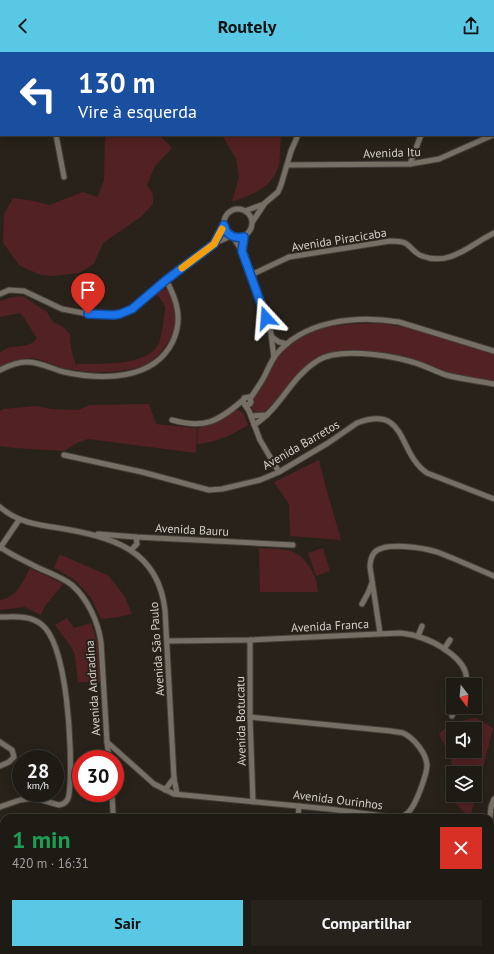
<!DOCTYPE html>
<html lang="pt">
<meta charset="utf-8">
<style>
:root{--surface:#1e1a14;--page:#26231d;--text:#f1f3f6;--muted:#a1a1a0;--line:#3c3834;--accent:#59c8e4}
body{margin:0;font-family:"PT Sans",sans-serif;background:var(--page);color:var(--text);height:100vh;display:flex;flex-direction:column;font-size:15px;white-space:nowrap}
*{box-sizing:border-box;margin:0}
p{font-size:13px;color:var(--muted)}
.icon{flex:none;width:22px;height:22px;fill:none;stroke:currentColor;stroke-width:2;stroke-linecap:round;stroke-linejoin:round}
.map{position:relative;flex:1;overflow:hidden}
.side{position:absolute;left:0px;top:762px;width:494px;height:140px;display:flex;flex-direction:column;background:var(--surface);border-radius:12px 12px 0 0;box-shadow:0 2px 10px #0003,0 0 0 1px var(--line)}
.side>*{flex:none}
.guide{position:absolute;left:0px;top:0px;width:494px;height:84px;box-shadow:0 2px 10px #0003,0 0 0 1px var(--line);background:#1a4fa0;color:#fff;overflow:hidden}
.needle{width:26px;rotate:164deg}
.fabs{position:absolute;left:446px;top:626px;display:grid;gap:8px}
.fabs a{display:grid;place-items:center;width:36px;height:36px;border-radius:0px;background:var(--surface);box-shadow:0 2px 10px #0003,0 0 0 1px var(--line);font-size:20px}
.speed{position:absolute;left:12px;top:698px;display:flex;gap:8px;font-size:20px;font-weight:700;text-align:center}
.speed>*{display:grid;place-content:center;width:52px;height:52px;border-radius:50%;background:var(--surface);box-shadow:0 2px 10px #0003,0 0 0 1px var(--line);line-height:1}
.speed small{font-size:10px;font-weight:400}
.speed .limit{border:6px solid #d22;background:#fff;color:#111}
.pin{position:absolute;display:grid;place-items:center;width:34px;height:34px;color:#fff;margin:-41px -17px;border-radius:50% 50% 50% 0;rotate:-45deg;box-shadow:0 0 4px #0007}
.pin .icon{rotate:45deg}
.me{position:absolute;width:44px;margin:-22px;rotate:341deg;stroke-linejoin:round;filter:drop-shadow(0 0 3px #0008)}
.turn{display:flex;align-items:center;gap:14px;height:84px;padding:0 12px;font-size:18px}
.turn .icon{width:52px;height:52px;stroke-width:2.5}
.turn b{display:block;font-size:28px;line-height:34px}
.round{display:grid;place-items:center;flex:none;width:42px;height:42px;border-radius:0px;background:var(--page)}
.headline{display:flex;align-items:center;justify-content:space-between;height:68px;padding:0 12px}
h1{font-size:24px;font-weight:700;line-height:30px;color:#1e9e55}
.action{display:flex;gap:8px;margin-top:auto;padding:8px 12px}
.action a{flex:1;height:46px;border-radius:0px;background:var(--accent);color:#111;font-size:16px;font-weight:700;line-height:46px;text-align:center}
.action a+a{background:var(--page);color:var(--text)}
header{display:flex;justify-content:space-between;align-items:center;height:52px;padding:0 12px;background:var(--accent);color:#111;font-size:18px;font-weight:700}
.map>svg:first-child{display:block}
.green{fill:#522123;fill-rule:evenodd}
.lines{fill:none;stroke-linecap:round;stroke-linejoin:round}
.stream{stroke:#537336;stroke-width:1.5}
.minor-casing{stroke:#433e38;stroke-width:7}
.minor{stroke:#766f66;stroke-width:5}
.route-casing{stroke:#114b97;stroke-width:10}
.route{stroke:#1a73e8;stroke-width:7}
.slow{stroke:#f59e0b;stroke-width:7}
.labels{text-anchor:middle;stroke-width:4;stroke-linejoin:round;paint-order:stroke}
.street-label{font-size:12px;fill:#d4d0cb;stroke:#28221a}
</style>
<header><svg class="icon" aria-label="back" viewBox="0 0 24 24"><path d="M15 5l-7 7 7 7"/></svg>Routely<svg class="icon" aria-label="share" viewBox="0 0 24 24"><path d="M12 15V3M7 8l5-5 5 5M5 13v7h14v-7"/></svg></header>
<div class="map">
<svg width="494" height="902" viewBox="0 0 494 902">
<rect width="100%" height="100%" fill="#28221a"/>
<g class="green">
<polygon points="107,83 159,83 172,96 155,114 147,133 153,142 153,152 142,164 103,191 94,212 79,221 53,224 41,223 20,214 3,191 4,162 13,146 34,149 49,153 83,140 98,145 104,128 105,88"/>
<path d="M222,83H282C279,92 281,102 279,112C273,136 253,142 232,150L239,125L236,107Z"/>
<path d="M166,237C175,243 177,260 176,270C175,280 169,290 163,297C160,301 156,305 153,308C135,323 89,321 67,317C54,315 43,306 29,306C20,306 9,312 0,315V301C12,289 27,300 37,286C31,278 27,268 20,261L0,265V249L12,245L23,244L47,260L53,270L63,275L70,282L71,296L76,314L78,312C101,311 148,315 159,291C161,285 162,278 163,272C166,255 168,255 156,242L160,238Z"/>
<path d="M379,271L406,275L494,302V329L449,321L433,316L417,308L397,303L344,298L332,301L324,304L297,323L269,356L263,361L256,362C246,353 255,342 262,333C270,323 273,310 282,300C307,272 344,272 379,271Z"/>
<polygon points="149,352 156,372 197,376 196,401 88,387 77,391 64,399 15,396 0,394 0,359 3,357 36,354 52,357 78,358 90,353"/>
<path d="M236,358H239L244,362L248,373L247,374C231,383 215,391 197,392L198,376L219,369L227,363Z"/>
<polygon points="319,408 325,432 341,488 290,484 289,452 274,430"/>
<path d="M259,496C268,497 278,496 287,498C305,501 318,524 318,540H260Z"/>
<polygon points="323,496 330,519 316,524 308,501"/>
<polygon points="59,503 64,504 109,524 125,545 132,562 119,565 101,567 91,546 75,528 54,516"/>
<path d="M30,516L63,532L45,554L41,563L25,555L0,558V548C17,546 23,529 30,516Z"/>
<polygon points="67,566 74,576 91,571 98,592 100,630 78,630 75,604 72,596 55,573"/>
<path d="M476,666L493,676L470,766L451,747L453,737V743H475V721H454L450,705L439,682C451,670 460,669 476,666ZM453,677H475V699H453Z"/>
<polygon points="4,873 4,898 77,898 79,902 0,902 0,875"/>
</g>
<g class="lines">
<g class="stream">
<polyline points="0,771 4,774"/>
<polyline points="88,898 90,902"/>
</g>
<g class="minor-casing">
<g id="minor">
<polyline points="116,0 116,1"/>
<polyline points="5,1 5,0"/>
<polyline points="73,1 74,0"/>
<polyline points="197,1 197,0"/>
<polyline points="427,1 428,0"/>
<polyline points="0,15 1,12"/>
<polyline points="493,31 494,30"/>
<polyline points="56,83 64,125"/>
<polyline points="410,112 421,83"/>
<polyline points="287,113 410,112 439,107 493,83"/>
<circle cx="238" cy="171" r="14"/>
<polyline points="245,159 264,152"/>
<polyline points="253,169 265,151 278,140 281,133 291,99 298,83"/>
<polyline points="233,185 242,199 271,281 274,306"/>
<polyline points="213,192 224,173"/>
<polyline points="242,199 244,185"/>
<path d="M251,223L289,205L390,189C394,189 401,189 405,191C411,194 415,202 422,204C450,215 471,192 494,181"/>
<polyline points="0,242 9,238 24,239 62,257 88,262 120,262 132,257 166,228 213,192 231,184"/>
<polyline points="272,285 279,290 287,292"/>
<path d="M0,318C8,314 17,310 26,310C38,309 52,317 64,320C102,328 154,329 173,289C183,267 177,248 166,228"/>
<path d="M250,347C255,339 261,331 265,323C268,317 271,310 275,304C303,268 357,263 399,270L494,299"/>
<polyline points="245,353 250,352 251,350 249,345 244,346 243,350 249,359 260,388 279,420"/>
<polyline points="251,364 267,363"/>
<path d="M172,368C204,377 218,370 243,348"/>
<path d="M254,373C281,356 290,326 317,309C338,295 386,303 409,309C422,312 434,319 446,323C462,327 478,329 494,332"/>
<path d="M64,403L142,420L209,438L222,437L260,428L279,420L328,391L357,371C408,352 397,401 427,421L494,447"/>
<path d="M0,455C17,470 37,473 59,476C112,485 158,497 165,558L174,726L177,742"/>
<polyline points="98,482 136,485 293,493"/>
<path d="M0,495C13,504 27,510 41,517C52,522 63,526 72,533C88,547 98,570 101,590L107,690L109,707"/>
<polyline points="0,496 19,468"/>
<polyline points="131,498 137,492 136,485"/>
<polyline points="362,552 368,541 372,531"/>
<path d="M0,565C15,565 29,563 41,572C68,592 72,698 70,731C69,740 71,751 59,753L34,746L20,748L0,755"/>
<path d="M380,581L370,515C370,510 371,505 374,501C384,489 424,496 437,500C456,507 475,516 494,524"/>
<polyline points="418,584 422,574"/>
<polyline points="250,588 250,665 253,750"/>
<path d="M167,589L250,588L400,581C406,582 411,582 416,584C435,589 474,610 465,633"/>
<polyline points="444,597 450,588"/>
<polyline points="452,664 456,655"/>
<polyline points="0,690 12,698 14,705 9,710 0,714"/>
<path d="M107,690L154,732L174,742L329,757L399,766C404,764 408,762 411,757C417,749 427,722 427,713C426,701 414,686 403,681C399,680 395,680 391,679L250,665"/>
<polyline points="165,738 174,726"/>
<polyline points="112,741 113,761"/>
<polyline points="298,766 299,754"/>
<polyline points="490,766 491,755 494,747"/>
<polyline points="490,769 494,793"/>
</g>
</g>
<use href="#minor" class="minor"/>
</g>
<g class="lines">
<g class="route-casing">
<path id="route" d="M88,262L114,263L120,262L132,257L166,228L214,192L224,173C226,183 234,187 244,185L242,199L266,266"/>
</g>
<use href="#route" class="route"/>
<polyline class="slow" points="182,216 214,192 222,177"/>
</g>
<g class="labels">
<g class="street-label">
<text transform="translate(392 101) rotate(-2)" y="4">Avenida Itu</text>
<text transform="translate(339 188) rotate(-9)" y="4">Avenida Piracicaba</text>
<text transform="translate(301 393) rotate(-30)" y="4">Avenida Barretos</text>
<text transform="translate(192 478) rotate(3)" y="4">Avenida Bauru</text>
<text transform="translate(330 574) rotate(-3)" y="4">Avenida Franca</text>
<text transform="translate(157 597) rotate(-94)" y="4">Avenida São Paulo</text>
<text transform="translate(93 636) rotate(-94)" y="4">Avenida Andradina</text>
<text transform="translate(241 669) rotate(-91)" y="4">Avenida Botucatu</text>
<text transform="translate(338 748) rotate(7)" y="4">Avenida Ourinhos</text>
</g>
</g>
</svg>
<div class="fabs">
<a><svg class="needle" viewBox="-14 -14 28 28"><path d="M0-13l5 13h-10z" fill="#e53935"/><path d="M0 13l5-13h-10z" fill="#a1a1a0"/></svg></a>
<a><svg class="icon" aria-label="sound" viewBox="0 0 24 24"><path d="M4 9h4l5-4v14l-5-4H4zM17 9q2 3 0 6"/></svg></a>
<a><svg class="icon" aria-label="layers" viewBox="0 0 24 24"><path d="M12 4l9 5-9 5-9-5zM3 14l9 5 9-5"/></svg></a>
</div>
<div class="speed"><div>28<small>km/h</small></div><div class="limit">30</div></div>
<div class="pin" style="left:88px;top:262px;background:#d93025"><svg class="icon" aria-label="arrive" viewBox="0 0 24 24"><path d="M6 21V4h12l-3 4 3 4H6"/></svg></div>
<svg class="me" style="left:266px;top:266px" viewBox="-20 -20 40 40"><path d="M0-17L14 15 0 8-14 15z" fill="#1a73e8" stroke="#fff" stroke-width="4"/></svg>
<div class="guide">
<div class="turn"><svg class="icon" aria-label="left" viewBox="0 0 24 24"><path d="M17 20v-9H6M10 6l-5 5 5 5"/></svg><div><b>130 m</b>Vire à esquerda</div></div>
</div>
<section class="side">
<div class="headline"><div><h1>1 min</h1><p>420 m · 16:31</p></div><a class="round" style="background:#d93025;color:#fff"><svg class="icon" aria-label="close" viewBox="0 0 24 24"><path d="M6 6l12 12M18 6L6 18"/></svg></a></div>
<div class="action"><a>Sair</a><a>Compartilhar</a></div>
</section>
</div>
